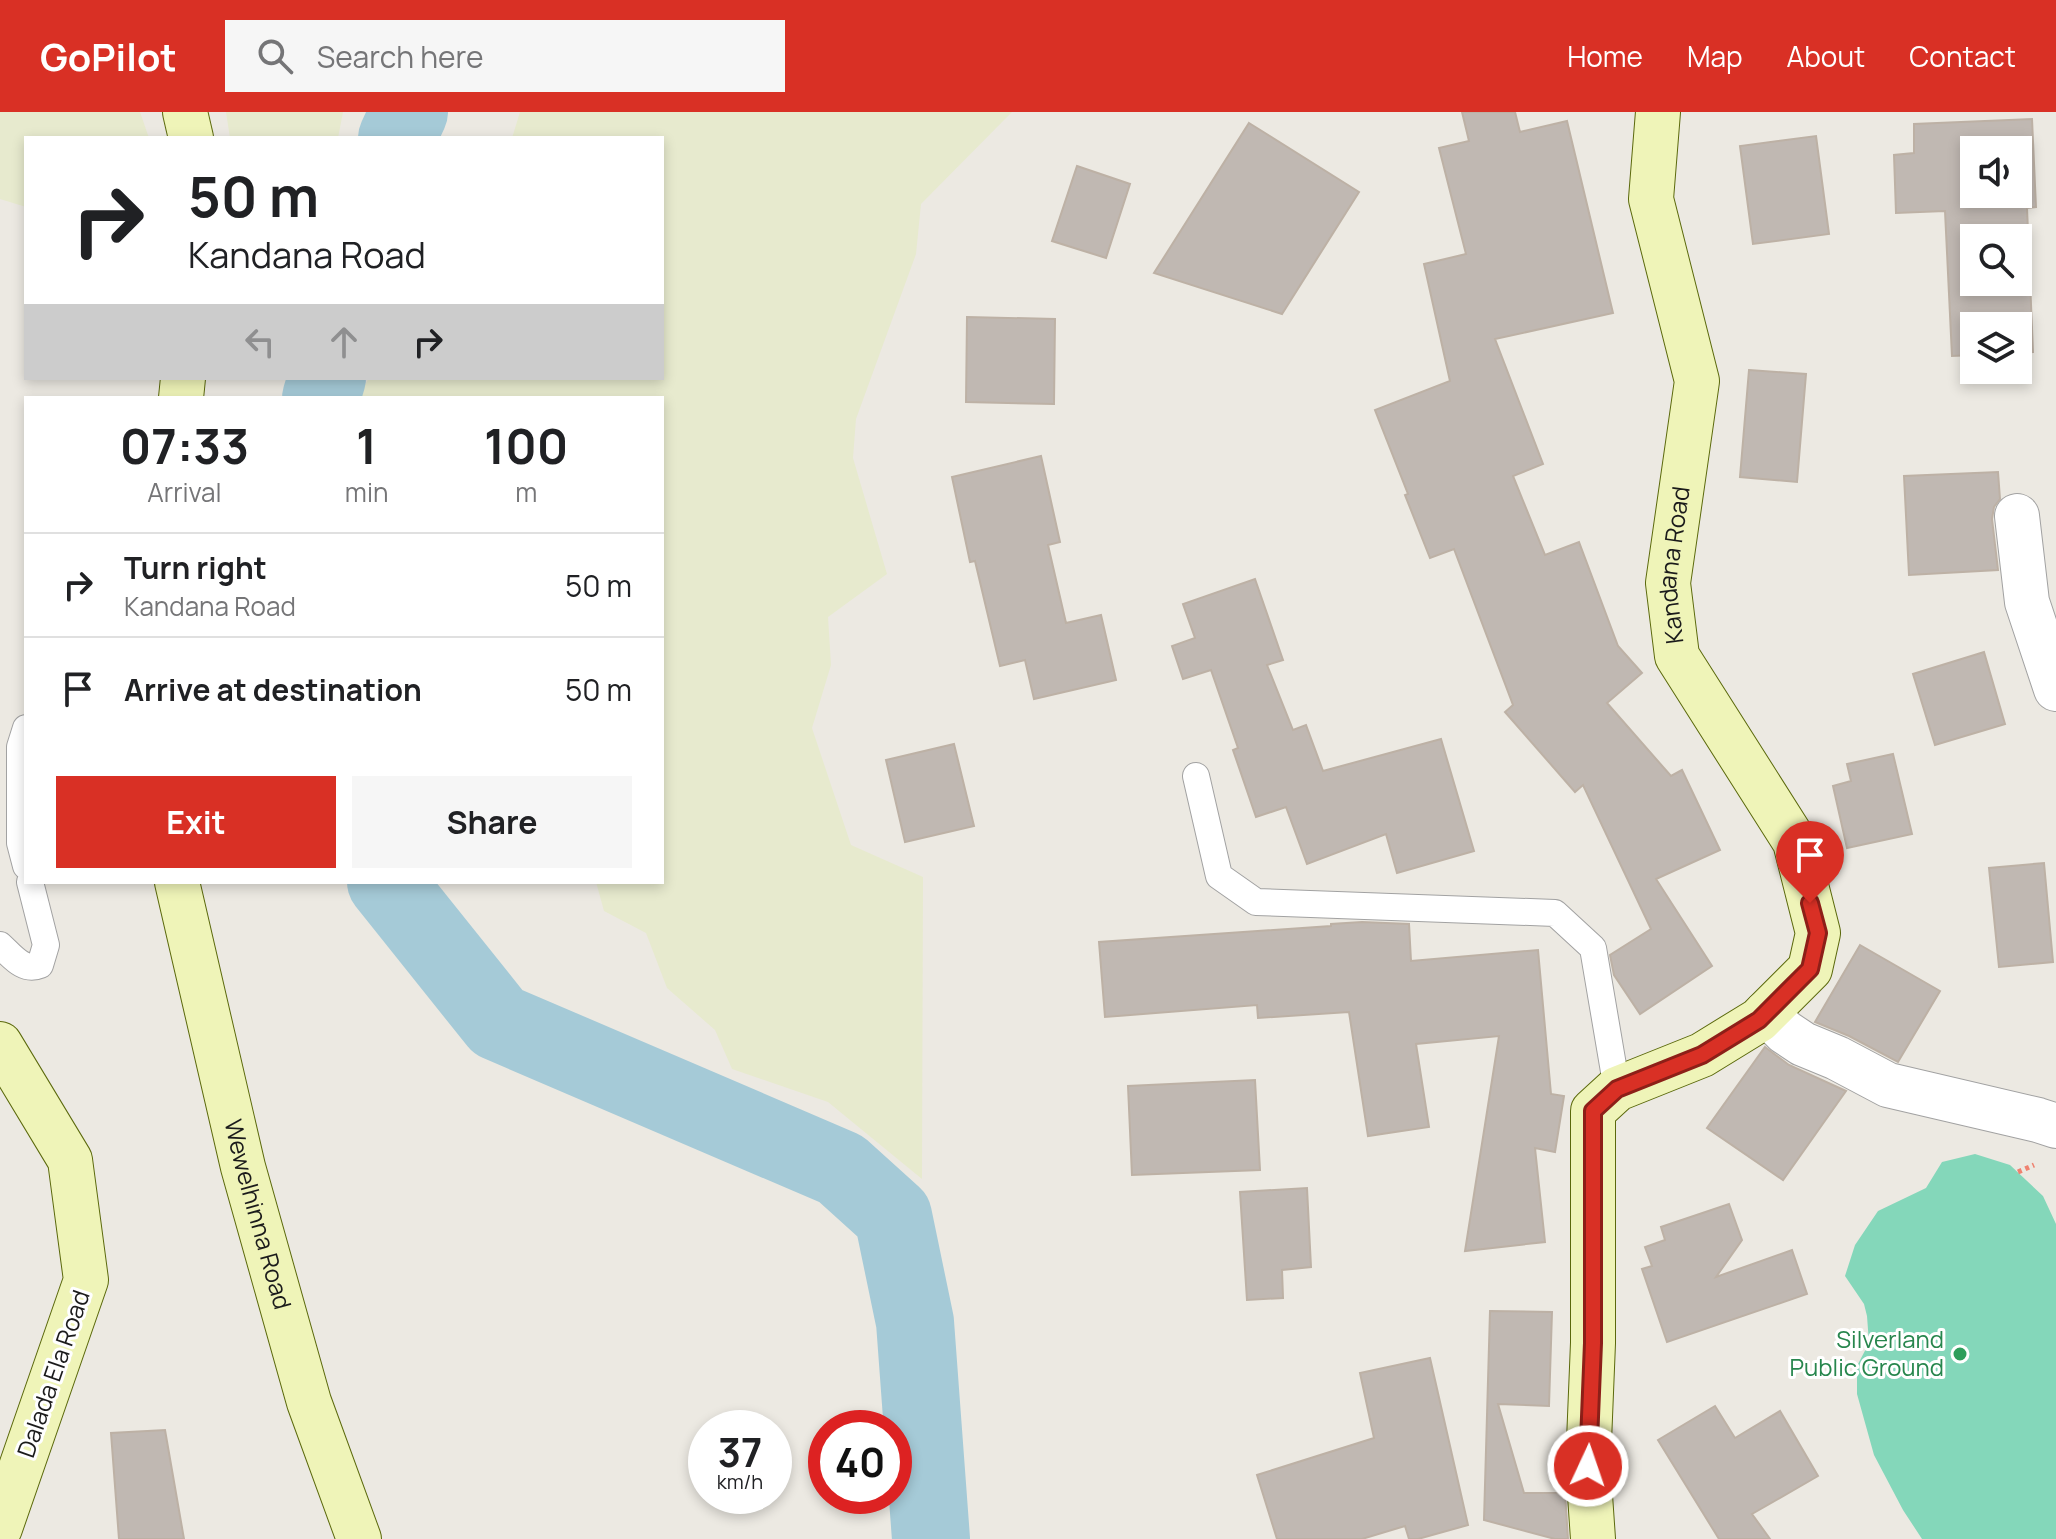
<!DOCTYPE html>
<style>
:root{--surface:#fff;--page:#f6f6f6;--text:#202124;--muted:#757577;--line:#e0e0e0;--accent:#d93025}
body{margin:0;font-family:Manrope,sans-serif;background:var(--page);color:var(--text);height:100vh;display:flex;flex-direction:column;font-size:30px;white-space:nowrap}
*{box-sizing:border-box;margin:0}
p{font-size:26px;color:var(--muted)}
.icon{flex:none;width:44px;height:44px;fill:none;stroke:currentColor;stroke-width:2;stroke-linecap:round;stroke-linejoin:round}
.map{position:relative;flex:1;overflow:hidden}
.sheet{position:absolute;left:24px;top:284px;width:640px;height:488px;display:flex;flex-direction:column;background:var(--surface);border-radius:0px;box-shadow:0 4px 12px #0003}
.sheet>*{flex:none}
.hud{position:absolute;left:24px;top:24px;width:640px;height:244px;border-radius:0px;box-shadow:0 4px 12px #0003;background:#fff;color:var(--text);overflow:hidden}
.tools{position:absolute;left:1960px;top:24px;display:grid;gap:16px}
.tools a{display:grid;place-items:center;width:72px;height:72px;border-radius:0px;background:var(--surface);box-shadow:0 4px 12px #0003;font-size:40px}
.speed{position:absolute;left:688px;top:1298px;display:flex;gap:16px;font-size:40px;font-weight:700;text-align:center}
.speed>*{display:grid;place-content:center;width:104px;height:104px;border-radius:50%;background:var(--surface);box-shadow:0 4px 12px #0003;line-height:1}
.speed small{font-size:20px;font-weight:400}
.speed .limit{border:12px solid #d22;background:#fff;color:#111}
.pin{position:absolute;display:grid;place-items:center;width:68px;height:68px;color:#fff;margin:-82px -34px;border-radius:50% 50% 50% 0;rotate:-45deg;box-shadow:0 0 8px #0007}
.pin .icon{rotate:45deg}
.me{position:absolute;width:88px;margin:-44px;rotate:3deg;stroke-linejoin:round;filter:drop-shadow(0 0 6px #0008)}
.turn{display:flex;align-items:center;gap:28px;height:168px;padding:0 32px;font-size:36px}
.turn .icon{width:104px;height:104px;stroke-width:2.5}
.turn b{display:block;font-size:56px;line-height:68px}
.lanes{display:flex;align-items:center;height:76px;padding:0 32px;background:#0003;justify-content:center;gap:40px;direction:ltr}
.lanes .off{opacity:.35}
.eta{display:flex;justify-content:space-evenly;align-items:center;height:136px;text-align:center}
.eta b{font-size:48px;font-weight:700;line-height:56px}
.action{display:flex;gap:16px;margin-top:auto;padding:16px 32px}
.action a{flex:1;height:92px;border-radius:0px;background:var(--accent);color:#fff;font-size:32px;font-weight:700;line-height:92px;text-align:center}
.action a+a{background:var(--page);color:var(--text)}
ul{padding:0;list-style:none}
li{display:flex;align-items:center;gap:24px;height:104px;padding:0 32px;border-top:2px solid var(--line)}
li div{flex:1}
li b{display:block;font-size:30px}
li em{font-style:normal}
header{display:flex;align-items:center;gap:48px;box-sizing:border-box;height:112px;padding:0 40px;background:var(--accent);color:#fff}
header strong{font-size:38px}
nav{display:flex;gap:44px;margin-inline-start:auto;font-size:28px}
.search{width:560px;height:72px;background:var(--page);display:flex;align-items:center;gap:20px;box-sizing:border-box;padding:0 28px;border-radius:0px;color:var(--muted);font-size:30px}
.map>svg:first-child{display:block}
.farmland{fill:#e7eace}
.pitch{fill:#84d7ba}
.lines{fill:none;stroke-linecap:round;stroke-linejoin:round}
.river{stroke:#a5cad7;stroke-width:78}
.building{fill:#c0b8b2;stroke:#bdb1a5;stroke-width:2;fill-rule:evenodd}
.lane-casing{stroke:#a2a2a2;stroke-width:28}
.street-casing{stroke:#a2a2a2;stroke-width:46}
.secondary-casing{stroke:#5b690c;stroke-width:46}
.path{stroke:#ef8270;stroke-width:5;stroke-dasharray:4 4;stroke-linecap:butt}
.lane{stroke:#fff;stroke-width:26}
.street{stroke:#fff;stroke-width:44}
.secondary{stroke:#eff4b8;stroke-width:44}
.route-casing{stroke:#8d1f18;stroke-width:20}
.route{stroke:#d93025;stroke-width:14}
.leisure-dot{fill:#2e9e5b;stroke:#fff;stroke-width:3}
.labels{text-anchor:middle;stroke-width:6;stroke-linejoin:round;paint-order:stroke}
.street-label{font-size:24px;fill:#1b1b1b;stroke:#fff}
.leisure-label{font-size:24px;fill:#27864d;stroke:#fff;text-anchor:end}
</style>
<header>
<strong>GoPilot</strong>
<div class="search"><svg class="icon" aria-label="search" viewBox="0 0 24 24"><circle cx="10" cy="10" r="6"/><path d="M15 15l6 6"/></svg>Search here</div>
<nav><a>Home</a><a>Map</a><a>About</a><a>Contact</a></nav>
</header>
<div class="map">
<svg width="2056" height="1427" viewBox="0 0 2056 1427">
<rect width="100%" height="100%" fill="#ece9e2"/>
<g class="farmland">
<polygon points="0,0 140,0 149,26 26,26 26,95 0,87"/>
<polygon points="226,0 343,0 338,26 230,26"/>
<polygon points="520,0 1012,0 921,92 916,142 856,307 853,346 887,462 828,505 831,553 812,616 851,733 923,765 922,1067 828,990 732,957 715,918 667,876 646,821 604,799 596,770 662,770 662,286 360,286 361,279 369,266 662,266 662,26 512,26"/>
</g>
<polygon class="pitch" points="1975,1042 2010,1053 2043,1084 2056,1112 2056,1427 1922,1427 1903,1398 1874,1343 1857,1282 1857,1254 1869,1231 1867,1204 1864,1192 1845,1164 1855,1133 1878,1099 1926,1076 1942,1050"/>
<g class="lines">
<g class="river">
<polyline points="397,26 409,0"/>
<polyline points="321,286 327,266"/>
<polyline points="386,770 498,910 841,1057 893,1104 915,1210 931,1427"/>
</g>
</g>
<g class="building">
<polygon points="1462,0 1515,0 1520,20 1567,9 1613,201 1495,227 1543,352 1513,364 1545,443 1579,430 1618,534 1642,561 1607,591 1671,664 1682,658 1720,738 1656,767 1712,854 1640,902 1614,863 1610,843 1651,817 1583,673 1575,680 1505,600 1513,593 1454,437 1430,446 1405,383 1408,382 1375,298 1450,269 1424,152 1466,142 1439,36 1469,29"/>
<path d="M2032,7L2036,95L2027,96L2033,240L2018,241V214H1974V243L1952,244L1945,99L1896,101L1894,43L1914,41V12ZM1974,38H2018V82H1974ZM1974,126H2018V170H1974Z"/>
<polygon points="1249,11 1359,80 1282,202 1154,161"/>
<polygon points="1816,24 1829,122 1753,132 1740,34"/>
<polygon points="1077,54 1130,72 1106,146 1052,129"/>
<polygon points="967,205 1055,207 1054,292 966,290"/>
<polygon points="1749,258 1806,262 1797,370 1740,365"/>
<polygon points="1041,344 1060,430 1048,433 1066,511 1101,503 1116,568 1034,587 1025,548 1000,554 975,449 970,450 952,365"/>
<polygon points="1998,360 2000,387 1994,395 1992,407 1998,458 1909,463 1904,364"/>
<polygon points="1255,467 1283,548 1267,553 1293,618 1306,613 1323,659 1441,627 1474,739 1397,761 1386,722 1307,752 1286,695 1256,705 1233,638 1238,636 1211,558 1183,567 1172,534 1195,526 1183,492"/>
<polygon points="1984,540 2005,612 1935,633 1913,562"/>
<polygon points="954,632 974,714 905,730 886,648"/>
<polygon points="1893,642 1912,722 1847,736 1833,674 1851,669 1847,652"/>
<polygon points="2044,751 2053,850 1999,855 1989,756"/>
<polygon points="1362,810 1409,812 1411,849 1538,838 1551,982 1564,984 1555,1040 1535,1036 1545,1130 1465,1139 1499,924 1416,932 1429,1015 1368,1024 1349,900 1258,906 1257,893 1105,905 1099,830 1331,814 1331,812"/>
<polygon points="1860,833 1940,879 1898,950 1849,924 1815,910"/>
<polygon points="1765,935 1789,953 1846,979 1783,1068 1707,1016"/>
<polygon points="1255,968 1260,1058 1132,1063 1128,974"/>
<polygon points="1307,1076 1311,1155 1282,1158 1283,1186 1247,1188 1240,1080"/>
<polygon points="1729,1092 1742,1128 1716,1165 1792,1138 1807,1182 1667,1230 1642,1157 1652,1154 1645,1135 1665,1128 1661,1115"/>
<polygon points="1490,1199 1552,1200 1549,1294 1498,1292 1524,1381 1565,1381 1568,1427 1555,1427 1484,1408"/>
<polygon points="1430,1246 1468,1413 1418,1427 1409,1427 1405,1414 1362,1427 1277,1427 1257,1363 1374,1326 1360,1261"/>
<polygon points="1715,1294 1735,1326 1780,1299 1818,1364 1752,1402 1770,1427 1719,1427 1658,1328"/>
<polygon points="165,1318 184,1427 119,1427 111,1321"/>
</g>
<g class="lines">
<g class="lane-casing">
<g id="lane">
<polyline points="26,616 20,635 20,731 26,754"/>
<polyline points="1196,664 1219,764 1256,790 1555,801 1593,836 1617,977"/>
<path d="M0,833C12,844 23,860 40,853L46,833L30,770"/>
</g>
</g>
<g class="street-casing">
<g id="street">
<polyline points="2017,404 2027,490 2056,577"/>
<polyline points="1766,901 1785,920 1803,932 1837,946 1888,973 2038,1008 2056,1014"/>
</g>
</g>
<g class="secondary-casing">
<g id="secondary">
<polyline points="185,0 191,26"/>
<polyline points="181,286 183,266"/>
<path id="s1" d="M177,770L243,1055L309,1290L359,1427"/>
<polyline points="0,932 70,1048 86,1168 0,1416"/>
<path id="s2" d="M1593,1427L1588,1354L1593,1231V999L1617,977L1702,943L1759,908L1810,857L1818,821L1795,730L1677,544L1668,471L1697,269L1651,87L1658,0"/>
</g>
</g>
<polyline class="path" points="2018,1060 2034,1053"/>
<use href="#lane" class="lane"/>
<use href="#street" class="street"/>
<use href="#secondary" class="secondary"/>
</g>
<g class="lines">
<g class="route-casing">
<polyline id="route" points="1588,1354 1593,1231 1593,999 1617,977 1702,943 1759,908 1810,857 1818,821 1810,791"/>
</g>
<use href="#route" class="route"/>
</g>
<circle class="leisure-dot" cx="1960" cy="1242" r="8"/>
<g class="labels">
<g class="street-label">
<text dy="8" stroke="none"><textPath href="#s2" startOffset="1134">Kandana Road</textPath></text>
<text dy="8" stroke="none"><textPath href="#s1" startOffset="342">Wewelhinna Road</textPath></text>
<text transform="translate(54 1262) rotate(-71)" y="8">Dalada Ela Road</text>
</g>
<g class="leisure-label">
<text x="1944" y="1236">Silverland<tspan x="1944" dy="28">Public Ground</tspan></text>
</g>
</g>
</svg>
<div class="tools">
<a><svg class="icon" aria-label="sound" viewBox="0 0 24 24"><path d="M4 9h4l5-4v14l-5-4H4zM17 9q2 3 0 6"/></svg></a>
<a><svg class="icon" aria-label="search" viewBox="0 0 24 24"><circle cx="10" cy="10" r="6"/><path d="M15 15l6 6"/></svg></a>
<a><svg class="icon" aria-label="layers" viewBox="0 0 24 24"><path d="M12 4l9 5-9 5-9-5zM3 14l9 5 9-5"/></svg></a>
</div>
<div class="speed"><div>37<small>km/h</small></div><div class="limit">40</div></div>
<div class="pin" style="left:1810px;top:791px;background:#d93025"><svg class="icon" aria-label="arrive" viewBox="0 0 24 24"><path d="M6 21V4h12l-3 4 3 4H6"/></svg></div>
<svg class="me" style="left:1588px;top:1354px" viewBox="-20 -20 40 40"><circle r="17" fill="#d93025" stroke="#fff" stroke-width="3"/><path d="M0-11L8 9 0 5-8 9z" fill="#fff"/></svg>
<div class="hud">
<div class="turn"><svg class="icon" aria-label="right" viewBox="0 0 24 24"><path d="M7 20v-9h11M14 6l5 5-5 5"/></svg><div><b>50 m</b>Kandana Road</div></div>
<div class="lanes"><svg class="icon off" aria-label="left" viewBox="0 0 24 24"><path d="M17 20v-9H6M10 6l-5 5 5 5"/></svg><svg class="icon off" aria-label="ahead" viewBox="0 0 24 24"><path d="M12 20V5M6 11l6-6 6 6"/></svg><svg class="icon" aria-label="right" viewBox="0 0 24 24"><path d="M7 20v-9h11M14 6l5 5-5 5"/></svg></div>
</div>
<section class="sheet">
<div class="eta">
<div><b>07:33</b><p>Arrival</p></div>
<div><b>1</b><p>min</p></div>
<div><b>100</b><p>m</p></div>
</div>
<ul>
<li><svg class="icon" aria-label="right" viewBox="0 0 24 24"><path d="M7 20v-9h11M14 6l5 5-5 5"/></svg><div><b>Turn right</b><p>Kandana Road</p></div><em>50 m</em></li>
<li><svg class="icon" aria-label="arrive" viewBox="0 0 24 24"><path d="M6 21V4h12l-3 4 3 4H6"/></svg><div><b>Arrive at destination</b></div><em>50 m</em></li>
</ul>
<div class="action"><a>Exit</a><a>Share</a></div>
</section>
</div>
